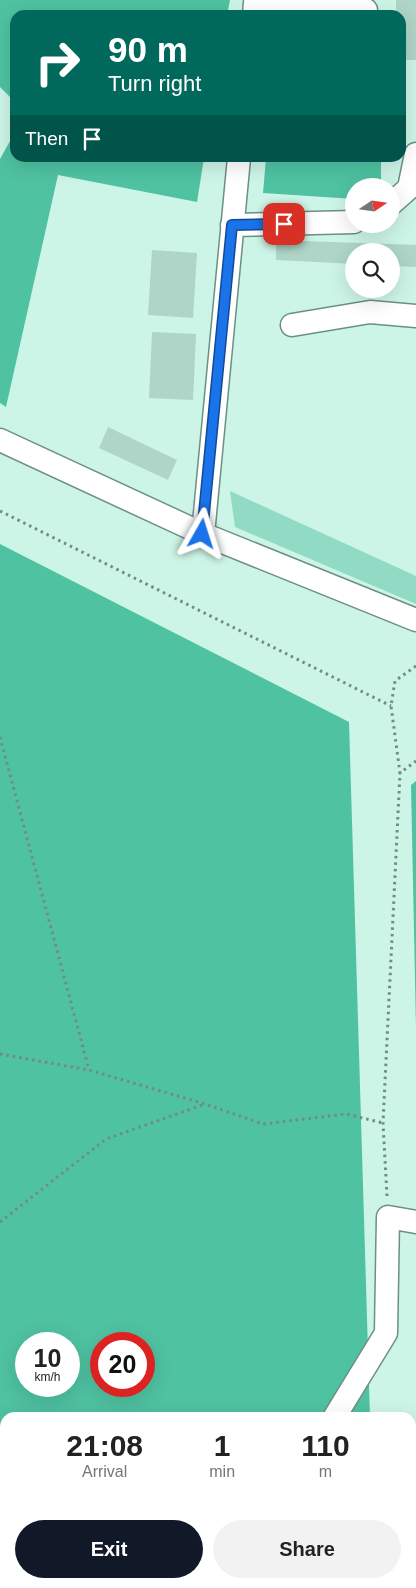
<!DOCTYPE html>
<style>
:root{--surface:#fff;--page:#f2f2f2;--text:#222;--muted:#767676;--accent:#111827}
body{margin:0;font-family:Arial,sans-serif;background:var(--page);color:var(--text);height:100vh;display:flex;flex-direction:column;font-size:19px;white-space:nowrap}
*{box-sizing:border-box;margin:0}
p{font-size:16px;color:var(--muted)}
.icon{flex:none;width:28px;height:28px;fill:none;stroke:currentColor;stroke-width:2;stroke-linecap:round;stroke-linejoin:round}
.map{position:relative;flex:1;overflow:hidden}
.details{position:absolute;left:0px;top:1412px;width:416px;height:176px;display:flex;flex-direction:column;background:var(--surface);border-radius:15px 15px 0 0;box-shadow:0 5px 20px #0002}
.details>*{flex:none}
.banner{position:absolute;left:10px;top:10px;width:396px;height:152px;border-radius:15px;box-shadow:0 5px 20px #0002;background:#00695c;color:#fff;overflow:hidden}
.needle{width:32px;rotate:77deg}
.tools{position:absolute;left:345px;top:178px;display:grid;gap:10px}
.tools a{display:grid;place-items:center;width:55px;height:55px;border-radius:50%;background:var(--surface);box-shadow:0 5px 20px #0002;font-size:25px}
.speed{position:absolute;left:15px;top:1332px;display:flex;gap:10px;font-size:25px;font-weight:700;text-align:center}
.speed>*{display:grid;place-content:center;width:65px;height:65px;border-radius:50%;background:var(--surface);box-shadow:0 5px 20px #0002;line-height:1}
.speed small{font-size:12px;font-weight:400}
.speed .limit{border:8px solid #d22;background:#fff;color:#111}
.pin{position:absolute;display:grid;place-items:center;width:42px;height:42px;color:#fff;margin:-21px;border-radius:10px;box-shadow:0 2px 8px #0006}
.me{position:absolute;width:55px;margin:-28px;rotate:6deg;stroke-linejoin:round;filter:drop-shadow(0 0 4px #0008)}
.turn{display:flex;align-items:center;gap:18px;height:105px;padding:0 15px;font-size:22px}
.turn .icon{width:65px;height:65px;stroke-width:2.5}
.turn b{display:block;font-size:35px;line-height:42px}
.then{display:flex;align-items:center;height:48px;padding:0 15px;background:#0003;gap:10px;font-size:19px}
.eta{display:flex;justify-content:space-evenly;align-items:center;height:85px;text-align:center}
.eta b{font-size:30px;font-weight:700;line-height:35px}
.action{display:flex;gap:10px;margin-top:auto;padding:10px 15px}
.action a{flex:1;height:58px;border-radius:30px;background:var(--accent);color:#fff;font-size:20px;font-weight:700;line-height:58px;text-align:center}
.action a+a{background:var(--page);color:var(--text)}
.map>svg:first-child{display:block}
.green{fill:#91dbc4}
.forest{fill:#4fc2a2;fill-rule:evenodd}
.building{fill:#aed5c7}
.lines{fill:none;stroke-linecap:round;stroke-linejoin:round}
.minor-casing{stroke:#6b9084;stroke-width:25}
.path{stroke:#718c82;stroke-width:3;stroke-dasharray:2.5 4;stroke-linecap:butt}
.minor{stroke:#fff;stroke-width:22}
.route-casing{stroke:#114b97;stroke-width:12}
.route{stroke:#1a73e8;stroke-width:9}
</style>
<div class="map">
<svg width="416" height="1588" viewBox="0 0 416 1588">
<rect width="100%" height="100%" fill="#cdf5e7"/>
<polygon class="green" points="230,491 416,576 416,604 235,527"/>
<g class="forest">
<polygon points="0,0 230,0 227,15 15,15 15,102 0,87"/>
<polygon points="15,132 15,158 204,158 197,202 58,175 6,407 0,403 0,159"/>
<polygon points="266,158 381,158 381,186 354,186 354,199 263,193"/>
<path d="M0,544L349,722L370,1417L5,1418V1584H374L375,1588H0ZM26,1344H69V1386H26ZM101,1344H144V1386H101Z"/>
<polygon points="416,781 416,1028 411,785"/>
</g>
<g class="building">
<polygon points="396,0 416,0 416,60 401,60 401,15 396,15"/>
<polygon points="276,240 416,245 416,267 391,266 391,251 354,251 354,264 276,260"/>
<polygon points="152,250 197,253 193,318 148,315"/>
<polygon points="152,332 196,334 193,400 149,398"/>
<polygon points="108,427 177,460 168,480 99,448"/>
</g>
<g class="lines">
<g class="minor-casing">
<g id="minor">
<polyline points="254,15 255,3 366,10"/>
<polyline points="391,204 409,188 416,154"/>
<polyline points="232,225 354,222"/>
<polyline points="292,325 370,312 416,316"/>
<polyline points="0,440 203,534 416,620"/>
<polyline points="203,534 239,158"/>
<polyline points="334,1418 386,1333 388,1217 416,1222"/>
<polyline points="125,1588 129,1584"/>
</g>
</g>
<g class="path">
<polyline points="0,511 391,706"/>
<polyline points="416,666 395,681 391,706 400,773 416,761"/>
<polyline points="0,737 89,1070"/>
<polyline points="0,1054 89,1070 205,1104 263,1124 346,1114 383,1123"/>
<polyline points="387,1196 383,1123 400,773"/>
<polyline points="0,1222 106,1139 205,1104"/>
<polyline points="0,1523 5,1521"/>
</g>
<use href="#minor" class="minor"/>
</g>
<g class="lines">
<g class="route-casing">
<polyline id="route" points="202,534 232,225 284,224"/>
</g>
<use href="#route" class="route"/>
</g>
</svg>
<div class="tools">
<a><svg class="needle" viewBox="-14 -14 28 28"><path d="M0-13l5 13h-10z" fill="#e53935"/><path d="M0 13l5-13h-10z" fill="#767676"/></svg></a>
<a><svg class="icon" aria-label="search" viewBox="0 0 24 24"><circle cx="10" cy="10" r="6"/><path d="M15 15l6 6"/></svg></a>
</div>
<div class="speed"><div>10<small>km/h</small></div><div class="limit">20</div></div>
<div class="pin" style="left:284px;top:224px;background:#d93025"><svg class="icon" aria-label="arrive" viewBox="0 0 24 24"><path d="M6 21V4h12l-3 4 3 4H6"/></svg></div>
<svg class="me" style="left:202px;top:534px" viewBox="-20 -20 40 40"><path d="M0-17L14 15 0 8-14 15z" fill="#1a73e8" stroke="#fff" stroke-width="4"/></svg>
<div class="banner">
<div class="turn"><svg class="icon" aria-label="right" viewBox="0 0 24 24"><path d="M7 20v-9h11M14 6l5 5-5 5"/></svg><div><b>90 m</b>Turn right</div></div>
<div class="then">Then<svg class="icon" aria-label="arrive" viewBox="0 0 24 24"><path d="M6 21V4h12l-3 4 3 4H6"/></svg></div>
</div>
<section class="details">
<div class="eta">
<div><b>21:08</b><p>Arrival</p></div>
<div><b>1</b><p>min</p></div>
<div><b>110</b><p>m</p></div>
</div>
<div class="action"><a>Exit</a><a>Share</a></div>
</section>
</div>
